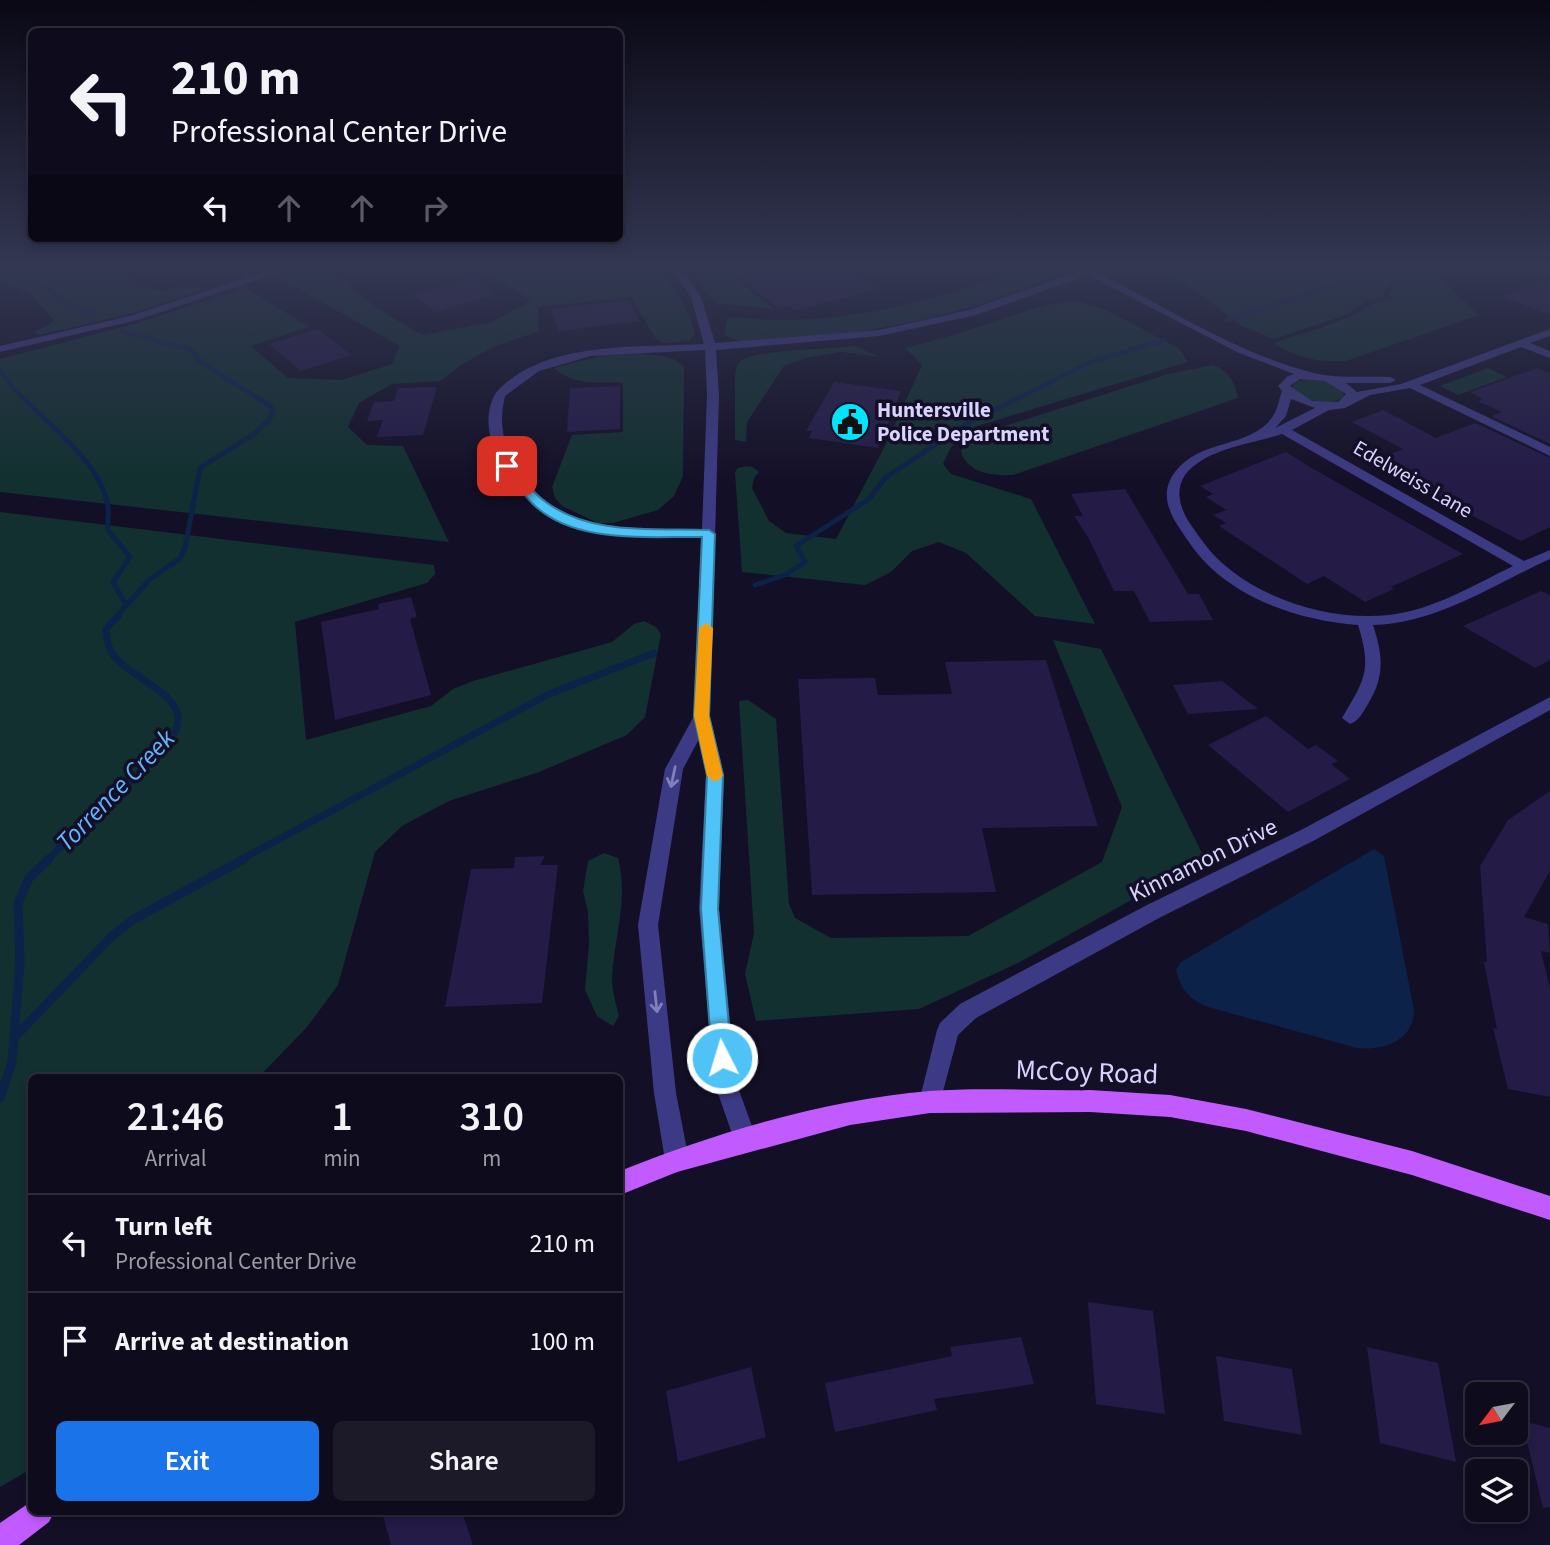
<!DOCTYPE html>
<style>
:root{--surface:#0e0b1c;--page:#1c1929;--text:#f1f3f6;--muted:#9b9ba3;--line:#2e2b3b;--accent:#1a73e8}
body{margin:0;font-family:"Source Sans 3",sans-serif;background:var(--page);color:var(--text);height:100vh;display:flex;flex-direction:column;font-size:26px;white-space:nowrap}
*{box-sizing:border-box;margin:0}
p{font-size:23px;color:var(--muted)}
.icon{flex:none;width:38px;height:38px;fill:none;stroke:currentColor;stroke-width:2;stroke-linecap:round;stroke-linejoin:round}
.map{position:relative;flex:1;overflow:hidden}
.side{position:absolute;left:28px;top:1074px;width:595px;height:441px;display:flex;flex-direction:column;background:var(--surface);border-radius:10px;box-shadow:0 4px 10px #0003,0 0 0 2px var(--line)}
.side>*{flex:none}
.banner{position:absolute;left:28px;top:28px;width:595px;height:214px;border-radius:10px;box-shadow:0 4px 10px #0003,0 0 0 2px var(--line);background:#0e0b1c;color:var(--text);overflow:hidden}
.needle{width:46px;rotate:238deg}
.buttons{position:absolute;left:1465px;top:1382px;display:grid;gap:14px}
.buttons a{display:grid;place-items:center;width:63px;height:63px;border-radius:10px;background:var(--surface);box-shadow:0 4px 10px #0003,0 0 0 2px var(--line);font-size:35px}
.pin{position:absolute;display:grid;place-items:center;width:60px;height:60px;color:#fff;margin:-30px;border-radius:14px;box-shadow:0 4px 10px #0006}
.me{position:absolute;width:77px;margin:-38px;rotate:355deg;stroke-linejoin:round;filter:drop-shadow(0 0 5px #0008)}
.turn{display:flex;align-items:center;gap:24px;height:147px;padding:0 28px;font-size:32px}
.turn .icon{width:91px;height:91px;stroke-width:2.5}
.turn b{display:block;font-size:49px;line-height:60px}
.lanes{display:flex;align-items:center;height:66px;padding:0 28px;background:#0003;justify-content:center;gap:35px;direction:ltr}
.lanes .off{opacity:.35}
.eta{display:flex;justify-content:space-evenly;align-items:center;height:119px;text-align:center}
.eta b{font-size:42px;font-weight:600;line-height:49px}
.primary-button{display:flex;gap:14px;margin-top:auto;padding:14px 28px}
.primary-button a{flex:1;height:80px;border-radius:10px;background:var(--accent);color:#fff;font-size:28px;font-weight:600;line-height:80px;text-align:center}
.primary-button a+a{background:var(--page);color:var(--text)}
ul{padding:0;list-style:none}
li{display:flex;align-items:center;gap:21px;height:98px;padding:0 28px;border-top:2px solid var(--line)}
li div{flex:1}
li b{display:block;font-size:26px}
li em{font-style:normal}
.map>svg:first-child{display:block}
.green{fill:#12302f}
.water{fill:#0c2248}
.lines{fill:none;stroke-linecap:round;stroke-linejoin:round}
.stream-far3{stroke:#0c2248;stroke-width:4.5}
.stream-far2{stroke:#0c2248;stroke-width:5}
.stream-far1{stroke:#0c2248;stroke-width:7}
.stream{stroke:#0c2248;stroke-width:9}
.building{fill:#241b47}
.minor{fill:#3d3a85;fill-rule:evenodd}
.major{fill:#c25bff;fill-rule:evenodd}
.oneway{stroke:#837fbc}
.route{fill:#4fc3f7;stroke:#337fa1;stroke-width:2}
.slow{fill:#f59e0b}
.labels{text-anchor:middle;stroke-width:7;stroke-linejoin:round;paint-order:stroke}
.far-poi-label{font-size:21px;font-weight:bold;fill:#d9d4ff;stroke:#130f26;text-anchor:start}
.far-street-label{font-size:21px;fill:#d9d4ff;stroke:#130f26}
.street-label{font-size:24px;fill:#d9d4ff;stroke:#130f26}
.water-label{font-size:26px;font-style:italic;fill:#62b6ff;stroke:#130f26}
.near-street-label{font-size:28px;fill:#d9d4ff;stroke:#130f26}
</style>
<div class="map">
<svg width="1550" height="1545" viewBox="0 0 1550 1545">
<rect width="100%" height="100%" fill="#130f26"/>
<g class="green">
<polygon points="0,267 106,267 146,288 160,290 200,286 202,290 133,313 39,335 34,332 55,321 29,293 0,282"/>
<path d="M291,267H320L349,285L377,308L421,335L490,323L531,301L483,267H658C673,288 689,308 695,334L689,341L664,343L656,339L631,297L538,307L539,331L493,347L461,365L440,381L392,384L359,403L348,427L367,445L403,446L449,542L0,492V359L135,324L246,288L309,327L251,346L288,378L341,380L392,364L400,346L270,273Z"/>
<polygon points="686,267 719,267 774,309 716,303"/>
<path d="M1030,267H1081L978,305L925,319L864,331L740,341L724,335L727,319L732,317C836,329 933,302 1030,267Z"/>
<polygon points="1148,267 1550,267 1550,268 1485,268 1388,284 1383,292 1385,298 1367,300 1348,314 1274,339 1242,326 1189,286"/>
<path d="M1428,278H1440L1479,315L1346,361C1321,363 1298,358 1276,345L1275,342L1321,328L1354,315L1370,305L1392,298L1388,293L1394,285Z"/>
<path d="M1077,301L1106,310L1180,349L1188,362L977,426L951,447L943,464L951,474L1031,499L1095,624L1035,616L966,553L939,542L912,551L891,572L865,585L742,572L735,472L738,468C746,466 753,465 759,472L754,478L752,488L769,521L786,533L836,539L888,440L922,365L905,348C933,341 961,333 988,324C1018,314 1045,303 1077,301Z"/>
<path d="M855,346L880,357L841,352L806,358L784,366L747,422L746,442L735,440V375C736,369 737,363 742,360C758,350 831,349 855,346Z"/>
<path d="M632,354C649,355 673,353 684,367L683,476L674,496L658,510L613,523H598L562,506L555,498L552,487L572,435L623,432V383C599,382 574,386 554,368L600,356Z"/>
<path d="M1213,365C1227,369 1236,384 1238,398L1013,475C993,476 966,473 961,451L968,442L986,432L1168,374Z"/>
<polygon points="1488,368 1507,377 1458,395 1440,386"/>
<path d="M1311,378L1328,381L1343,392L1344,396C1331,409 1302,402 1292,387L1297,381Z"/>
<polygon points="0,512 434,565 435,574 427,583 295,622 306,740 431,706 453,689 473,681 612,642 634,624 644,621 656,627 661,634 645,717 627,735 539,772 449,801 402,826 375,852 338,985 307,1027 258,1078 32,1078 31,1469 0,1487"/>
<polygon points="1053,640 1101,649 1205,859 1020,962 919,1009 756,1021 745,974 754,933 739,701 748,700 776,719 789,904 795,918 831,938 968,936 1102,862 1122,807"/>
<path d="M604,853L618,858C629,900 614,937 612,978C612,991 616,1004 619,1016L613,1026L597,1016L585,990L589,944L588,912L583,891L588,861Z"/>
</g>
<path class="water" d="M1374,849L1384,856L1414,1010C1414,1041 1383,1051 1357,1048L1208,1007C1190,1000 1180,989 1176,970L1181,962Z"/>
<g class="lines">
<g class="stream-far3">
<polyline points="0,272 46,288 70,305 92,313"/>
<polyline points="1227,320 1362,275 1406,267"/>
<polyline points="121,331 191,350 201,362 270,406 274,411 267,423"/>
<polyline points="0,370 13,388 49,423"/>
<polyline points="968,423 1093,361 1165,340"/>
</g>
<g class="stream-far2">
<path d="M47,421C71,444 104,473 108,508C109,515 107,522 108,530L130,557L113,582L126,605"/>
<polyline points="755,585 785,575 805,562 796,546 869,499 885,478 971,421"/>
<polyline points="116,617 149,580 180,558 185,548 200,468 254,434 268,421"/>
</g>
<g class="stream-far1">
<path d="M47,860L167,746C170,740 176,733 177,726C187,693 124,677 111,651C107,645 107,636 106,629L118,616"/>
<polyline points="240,860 547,695 654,653"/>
</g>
<g class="stream">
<polyline points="15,1037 112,936 134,919 244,859"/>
<polyline points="0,1098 12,1062 20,962 18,903 29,878 49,859"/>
</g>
</g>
<g class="building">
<polygon points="725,267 847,267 879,289 795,310 789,305 778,308"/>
<polygon points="473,278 496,294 436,312 413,295"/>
<polygon points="1550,279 1550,315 1501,296"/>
<polygon points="629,300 639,321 558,331 551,309"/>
<polygon points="318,329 351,355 301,371 269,344"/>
<polygon points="1537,368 1550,373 1550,444 1491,416 1502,412 1478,401 1483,399 1470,392"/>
<polygon points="834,382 901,391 878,448 809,438 812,431 806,431"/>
<polygon points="620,386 620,429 567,432 570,388"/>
<polygon points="437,387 423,435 377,437 383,420 367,421 374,402 394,401 398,388"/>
<polygon points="1383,410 1436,438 1475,423 1550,458 1550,527 1521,541 1384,470 1392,467 1378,459 1403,449 1352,422"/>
<polygon points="1286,452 1310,467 1463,554 1391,587 1394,589 1365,602 1324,576 1307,584 1219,526 1226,523 1213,515 1226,510 1206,497 1213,494 1200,486"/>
<polygon points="1125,489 1188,594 1199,594 1213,620 1150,622 1134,591 1114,591 1088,537 1074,516 1083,516 1071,494"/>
<polygon points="1541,591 1550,595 1550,660 1535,668 1463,626"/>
<polygon points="411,597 417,617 410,619 431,695 335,720 321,622 379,609 378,604"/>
<polygon points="1046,660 1098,826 982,828 996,892 812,895 798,679 875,678 878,695 952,694 945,662"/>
<polygon points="1222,681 1258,709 1188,714 1173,685"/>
<polygon points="1266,716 1308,749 1316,745 1338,761 1331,764 1350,779 1288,812 1208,745"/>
<polygon points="1550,791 1550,871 1524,917 1548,924 1550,953 1541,951 1550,989 1550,1097 1508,1089 1493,1028 1497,1029 1484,962 1487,962 1480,866 1508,820"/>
<polygon points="545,856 540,865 558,865 542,1003 445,1007 471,869 514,868 515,857"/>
<polygon points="1088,1302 1153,1311 1165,1414 1096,1404"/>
<polygon points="1021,1337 1034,1384 934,1399 937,1410 835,1432 825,1383 952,1356 950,1347"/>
<polygon points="1367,1347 1438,1363 1456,1462 1380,1443"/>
<polygon points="1216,1356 1292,1369 1302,1435 1224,1421"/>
<polygon points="751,1367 766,1437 678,1462 666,1391"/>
<polygon points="1522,1421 1550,1428 1550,1507 1543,1508"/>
<polygon points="382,1512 462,1512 473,1545 391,1545"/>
</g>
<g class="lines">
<g class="minor">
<polygon points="280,267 296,267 137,320 0,352 0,346 130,316"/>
<path d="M671,267H681L701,297L715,343L879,330L969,310L1091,267H1106L1096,272C1162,305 1239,354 1310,372C1335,379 1364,376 1390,377L1396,380L1390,383H1346L1357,392L1401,384L1550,329V336L1530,343L1550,351V358L1521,347L1420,385L1550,447V456L1410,388L1370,395L1345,408L1329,410L1292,430L1524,561L1550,550V559C1492,585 1438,623 1373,625C1383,656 1385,676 1368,704C1363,712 1359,721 1350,724L1342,718C1365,679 1372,670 1358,625C1306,621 1250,604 1211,568C1198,556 1188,541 1178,526C1167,509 1161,490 1175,472C1200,438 1251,449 1273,416C1278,409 1279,399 1282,391L1278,386L1288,376L1294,374L1239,353L1088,275L976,315L879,336L716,350L719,395L710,716L724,775L719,909L736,1082L757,1140L753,1148L745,1151L737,1148L714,1082L699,909L706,775L699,739L683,769L658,925L676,1093L689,1160L685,1168L677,1172L669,1168L665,1160L654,1093L638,925L665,769L694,716L701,538C654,537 604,540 560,521C520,504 472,441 494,396C499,386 521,371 531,367C579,343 651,347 704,344L691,297ZM705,350L707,395L702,530C631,529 554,535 515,464C502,441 499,421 505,396L539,371L591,356ZM1300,379L1325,381L1346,394L1338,402L1312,401L1290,386ZM1291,399L1315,408L1275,428L1286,416ZM1282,434L1513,566C1474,585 1433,610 1389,615C1332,621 1264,601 1221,562C1209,551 1200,538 1191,525C1181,511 1174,491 1185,475C1206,448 1252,444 1282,434Z"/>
<polygon points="1550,697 1550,710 1315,840 1161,917 976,1018 958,1035 938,1110 930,1113 922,1110 919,1102 937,1030 940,1023 960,1004 1147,905 1301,830"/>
</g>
<g class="major">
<path d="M1090,1090L1170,1095L1246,1109L1412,1151L1550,1196V1220L1412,1175L1246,1131L1170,1117L1090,1112L930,1113L850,1125L677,1172L620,1195V1171C717,1132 825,1100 930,1091C982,1087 1037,1091 1090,1090Z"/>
<polygon points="32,1501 32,1512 54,1512 49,1522 19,1545 0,1545 0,1523"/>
</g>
</g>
<defs><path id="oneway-shaft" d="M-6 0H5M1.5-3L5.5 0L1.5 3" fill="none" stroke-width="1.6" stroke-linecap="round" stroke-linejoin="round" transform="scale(1.75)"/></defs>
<g class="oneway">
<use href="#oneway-shaft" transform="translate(673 777) rotate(102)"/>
<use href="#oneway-shaft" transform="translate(656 1002) rotate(84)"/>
</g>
<linearGradient id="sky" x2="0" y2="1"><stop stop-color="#0a0815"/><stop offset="0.55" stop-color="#333752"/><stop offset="1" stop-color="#333752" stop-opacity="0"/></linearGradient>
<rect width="1550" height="484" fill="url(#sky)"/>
<path class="route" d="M503,463H511C521,475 531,491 543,500C589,536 653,528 709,530L715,534L709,716L723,775L718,909L732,1058L729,1064L722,1067L715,1064L712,1058L701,909L707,775L694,716L702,537C648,536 572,545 531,502C521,492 512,479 503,468Z"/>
<polygon class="slow" points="706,623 713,628 709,716 723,776 715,782 707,776 694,716 699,628"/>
<defs>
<g id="civic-disc" transform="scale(2.0125)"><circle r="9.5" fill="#00e5ff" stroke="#130f26"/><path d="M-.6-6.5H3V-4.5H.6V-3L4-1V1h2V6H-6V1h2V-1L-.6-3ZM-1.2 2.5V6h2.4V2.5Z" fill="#111"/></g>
</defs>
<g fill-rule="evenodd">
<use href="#civic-disc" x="850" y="422"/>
</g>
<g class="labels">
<g class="far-poi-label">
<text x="877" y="417">Huntersville<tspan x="877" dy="24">Police Department</tspan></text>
</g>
<g class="far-street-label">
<text transform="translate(1413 479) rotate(30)" y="7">Edelweiss Lane</text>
</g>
<g class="street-label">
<text transform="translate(1203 860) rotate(-26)" y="8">Kinnamon Drive</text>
</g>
<g class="water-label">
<text transform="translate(115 790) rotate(-46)" y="9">Torrence Creek</text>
</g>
<g class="near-street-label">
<text transform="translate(1087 1071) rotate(2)" y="10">McCoy Road</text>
</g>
</g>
</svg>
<div class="buttons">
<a><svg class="needle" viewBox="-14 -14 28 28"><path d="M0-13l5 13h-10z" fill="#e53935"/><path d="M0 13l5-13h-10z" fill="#9b9ba3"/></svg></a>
<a><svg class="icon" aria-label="layers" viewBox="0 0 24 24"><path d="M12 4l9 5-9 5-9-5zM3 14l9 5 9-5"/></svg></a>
</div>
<div class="pin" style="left:507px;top:466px;background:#d93025"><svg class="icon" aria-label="arrive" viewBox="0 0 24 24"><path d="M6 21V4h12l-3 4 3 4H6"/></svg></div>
<svg class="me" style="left:722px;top:1058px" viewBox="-20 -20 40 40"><circle r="17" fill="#4fc3f7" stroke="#fff" stroke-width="3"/><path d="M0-11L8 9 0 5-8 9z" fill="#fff"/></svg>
<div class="banner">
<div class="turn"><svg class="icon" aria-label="left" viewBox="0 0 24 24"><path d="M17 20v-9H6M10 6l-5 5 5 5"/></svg><div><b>210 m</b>Professional Center Drive</div></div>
<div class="lanes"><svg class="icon" aria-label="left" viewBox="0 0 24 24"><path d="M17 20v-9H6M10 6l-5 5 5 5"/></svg><svg class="icon off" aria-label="ahead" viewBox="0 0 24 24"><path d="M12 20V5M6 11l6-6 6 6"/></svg><svg class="icon off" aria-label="ahead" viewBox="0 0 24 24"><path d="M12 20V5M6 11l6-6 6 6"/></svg><svg class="icon off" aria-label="right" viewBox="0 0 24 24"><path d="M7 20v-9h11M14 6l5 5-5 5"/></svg></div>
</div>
<section class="side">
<div class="eta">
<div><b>21:46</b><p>Arrival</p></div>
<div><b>1</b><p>min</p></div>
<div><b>310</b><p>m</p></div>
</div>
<ul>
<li><svg class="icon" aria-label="left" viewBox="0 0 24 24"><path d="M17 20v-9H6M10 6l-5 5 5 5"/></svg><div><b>Turn left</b><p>Professional Center Drive</p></div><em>210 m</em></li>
<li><svg class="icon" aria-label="arrive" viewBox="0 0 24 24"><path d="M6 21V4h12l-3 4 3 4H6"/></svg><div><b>Arrive at destination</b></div><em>100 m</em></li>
</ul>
<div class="primary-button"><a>Exit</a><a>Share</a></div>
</section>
</div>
